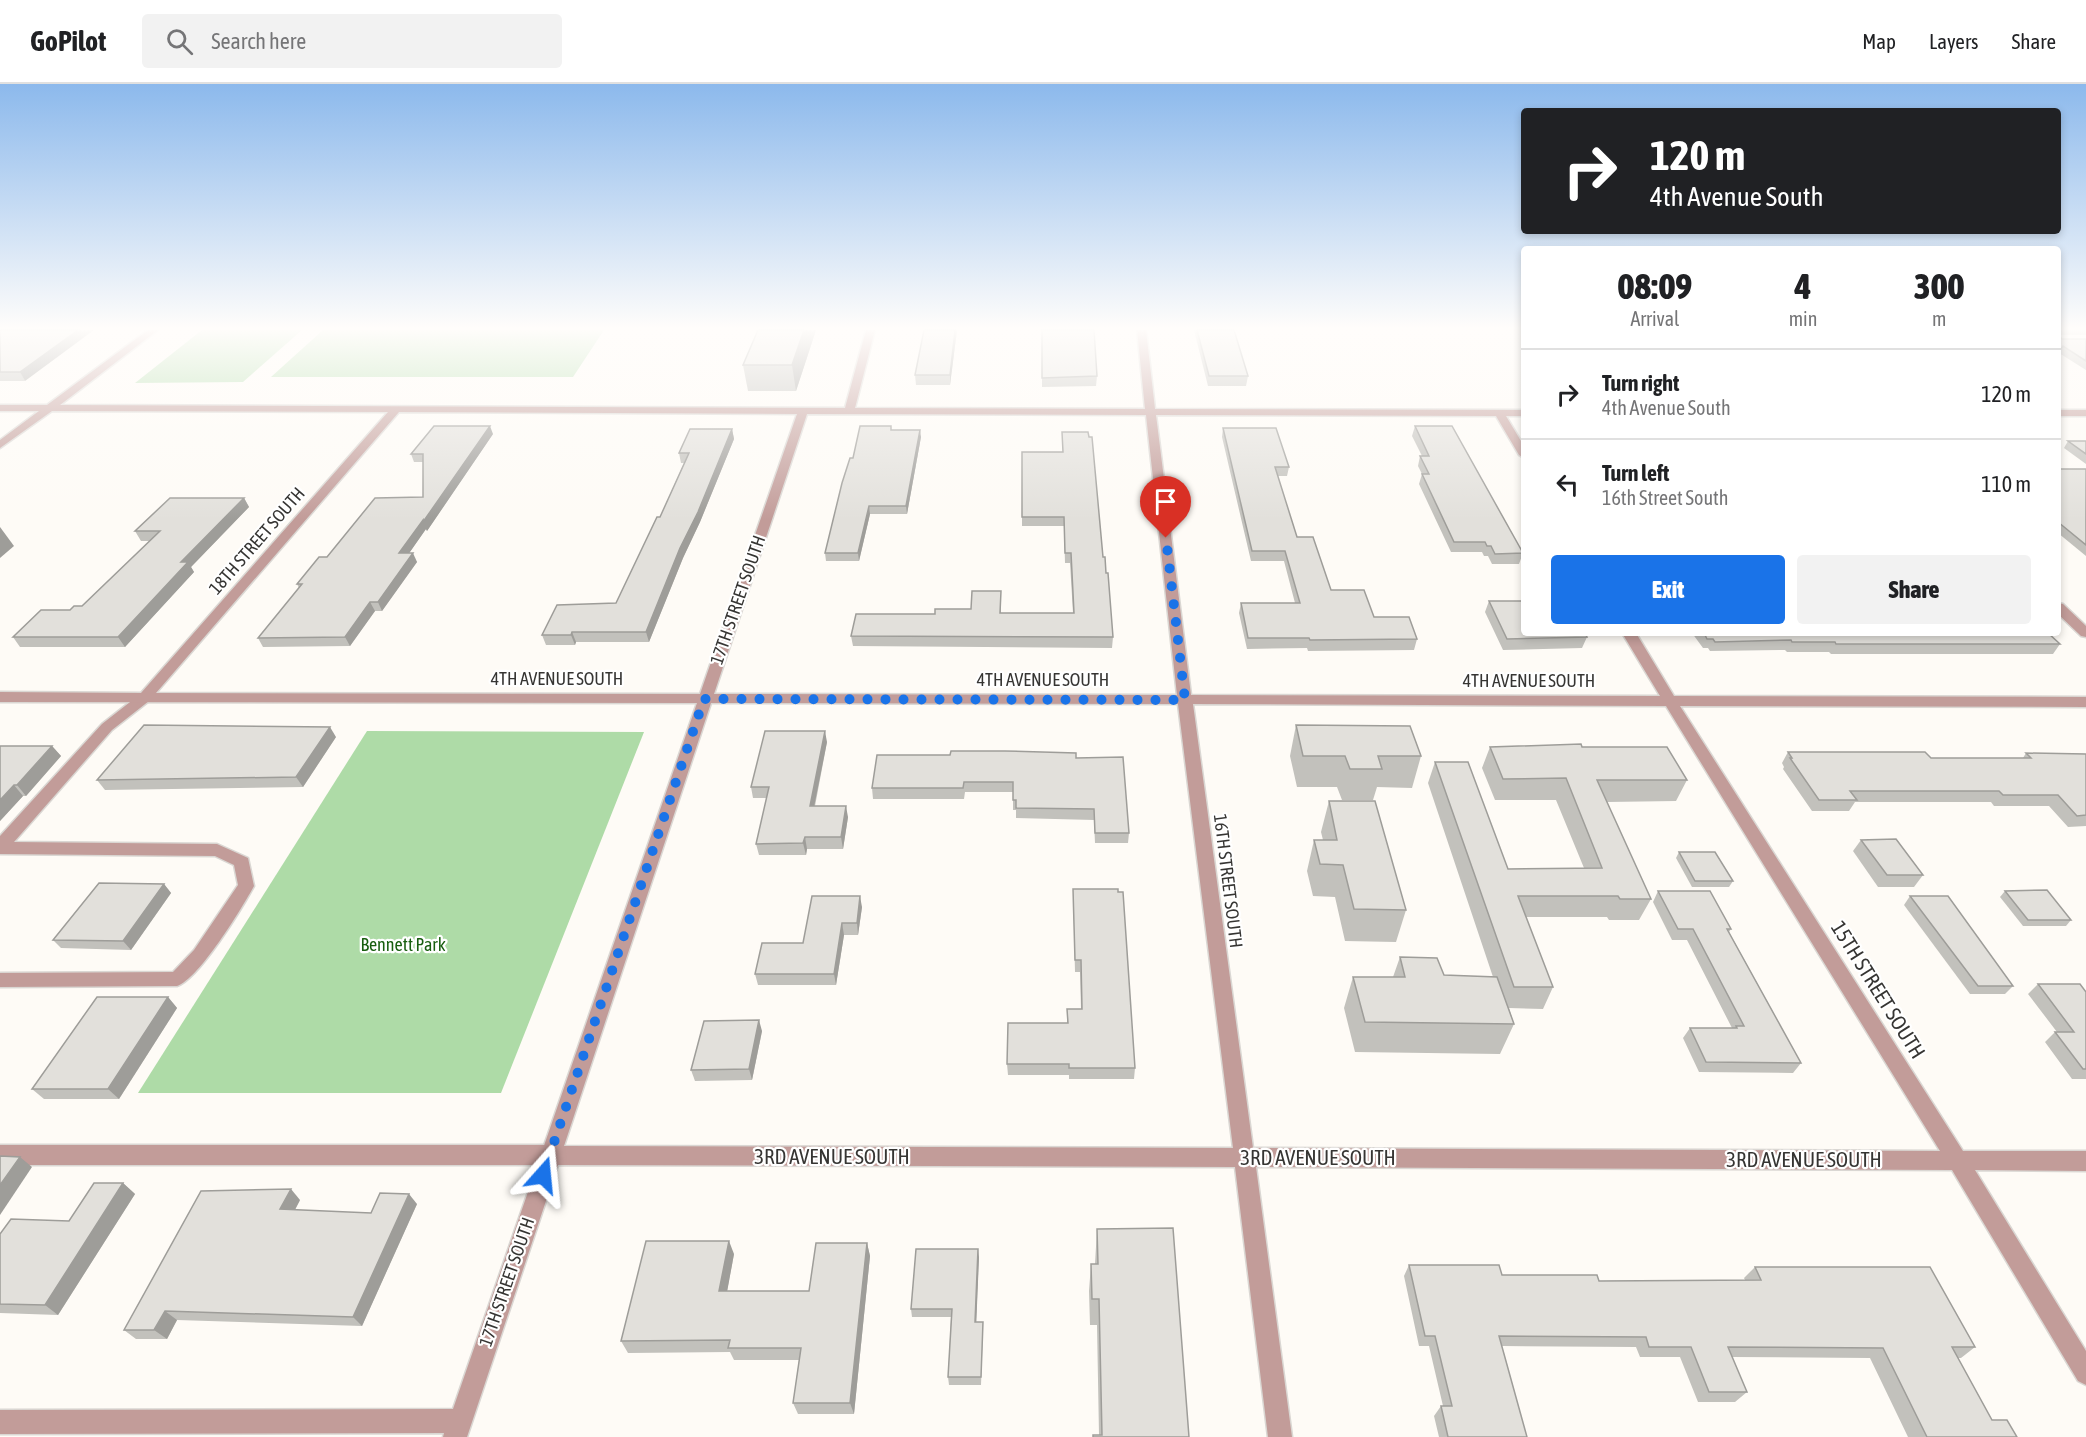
<!DOCTYPE html>
<style>
:root{--surface:#fff;--page:#f2f2f2;--text:#202124;--muted:#757577;--line:#e0e0e0;--accent:#1a73e8}
body{margin:0;font-family:"Asap Condensed",sans-serif;background:var(--page);color:var(--text);height:100vh;display:flex;flex-direction:column;font-size:22px;white-space:nowrap}
*{box-sizing:border-box;margin:0}
p{font-size:20px;color:var(--muted)}
.icon{flex:none;width:33px;height:33px;fill:none;stroke:currentColor;stroke-width:2;stroke-linecap:round;stroke-linejoin:round}
.map{position:relative;flex:1;overflow:hidden}
.side{position:absolute;left:1521px;top:162px;width:540px;height:390px;display:flex;flex-direction:column;background:var(--surface);border-radius:6px;box-shadow:0 3px 9px #0003}
.side>*{flex:none}
.top-card{position:absolute;left:1521px;top:24px;width:540px;height:126px;border-radius:6px;box-shadow:0 3px 9px #0003;background:#202124;color:#fff;overflow:hidden}
.pin{position:absolute;display:grid;place-items:center;width:51px;height:51px;color:#fff;margin:-62px -26px;border-radius:50% 50% 50% 0;rotate:-45deg;box-shadow:0 0 6px #0007}
.pin .icon{rotate:45deg}
.me{position:absolute;width:66px;margin:-33px;rotate:18deg;stroke-linejoin:round;filter:drop-shadow(0 0 4px #0008)}
.turn{display:flex;align-items:center;gap:21px;height:126px;padding:0 30px;font-size:27px}
.turn .icon{width:78px;height:78px;stroke-width:2.5}
.turn b{display:block;font-size:42px;line-height:51px}
.eta{display:flex;justify-content:space-evenly;align-items:center;height:102px;text-align:center}
.eta b{font-size:36px;font-weight:800;line-height:42px}
.action{display:flex;gap:12px;margin-top:auto;padding:12px 30px}
.action a{flex:1;height:69px;border-radius:6px;background:var(--accent);color:#fff;font-size:24px;font-weight:800;line-height:69px;text-align:center}
.action a+a{background:var(--page);color:var(--text)}
ul{padding:0;list-style:none}
li{display:flex;align-items:center;gap:18px;height:90px;padding:0 30px;border-top:2px solid var(--line)}
li div{flex:1}
li b{display:block;font-size:22px}
li em{font-style:normal}
header{display:flex;align-items:center;gap:36px;box-sizing:border-box;height:84px;padding:0 30px;background:var(--surface);border-bottom:2px solid var(--line)}
header strong{font-size:28px}
nav{display:flex;gap:33px;margin-inline-start:auto;font-size:21px}
.search{width:420px;height:54px;background:var(--page);display:flex;align-items:center;gap:15px;box-sizing:border-box;padding:0 21px;border-radius:6px;color:var(--muted);font-size:22px}
.map>svg:first-child{display:block}
.green{fill:#aedba7}
.lines{fill:none;stroke-linecap:round;stroke-linejoin:round}
.service-casing{stroke:#dad7d3;stroke-width:3}
.minor-casing{stroke:#dad7d3;stroke-width:3}
.tertiary-casing{stroke:#dad7d3;stroke-width:3}
.service{fill:#c29c99;fill-rule:evenodd}
.minor{fill:#c29c99;fill-rule:evenodd}
.tertiary{fill:#c29c99;fill-rule:evenodd}
.wall{fill:#c2c1bc}
.shaded-wall{fill:#9e9d99}
.building{fill:#e2e0db;stroke:#9e9d99;stroke-width:1.5}
.route{stroke:#1a73e8;stroke-width:10;stroke-dasharray:0 18}
.labels{text-anchor:middle;stroke-width:4.5;stroke-linejoin:round;paint-order:stroke}
.street-label{font-size:18px;fill:#363533;stroke:#fff}
.park-label{font-size:18px;fill:#185e0f;stroke:#fff}
.near-street-label{font-size:21px;fill:#363533;stroke:#fff}
</style>
<header>
<strong>GoPilot</strong>
<div class="search"><svg class="icon" aria-label="search" viewBox="0 0 24 24"><circle cx="10" cy="10" r="6"/><path d="M15 15l6 6"/></svg>Search here</div>
<nav><a>Map</a><a>Layers</a><a>Share</a></nav>
</header>
<div class="map">
<svg width="2086" height="1353" viewBox="0 0 2086 1353">
<rect width="100%" height="100%" fill="#fefbf6"/>
<g class="green">
<polygon points="202,246 302,246 243,298 135,299"/>
<polygon points="323,246 604,246 573,293 271,293"/>
<polygon points="367,647 644,648 501,1009 138,1009"/>
</g>
<g class="lines">
<g class="service-casing">
<g id="service">
<path d="M144,609L149,611L151,614L149,617L112,646L14,758L217,760L248,774L254,802C242,824 199,895 177,902L0,903V889L173,888L194,866L238,801L234,781L215,772L0,770V752L102,640L139,611Z"/>
<polygon points="0,1061 550,1061 557,1064 560,1071 557,1078 550,1081 0,1081"/>
</g>
</g>
<g class="minor-casing">
<g id="minor">
<path d="M148,246H158L60,321L845,324L866,246H875L855,324L1145,325L1137,246H1146L1155,325L1524,326V332H1506L1524,362V374L1519,371L1496,332L1156,331L1191,611L1660,612L1622,549H1636L1674,612L2086,613V623L1680,622L1963,1067H2086V1087L1975,1086L2086,1267V1301L2078,1297L1952,1086L1256,1083L1292,1353H1268L1235,1083L558,1081L467,1353H443L444,1349L0,1350V1326L453,1325L697,619L0,618V608L141,609L388,328L52,327L0,364V356L39,327H0V321H47ZM399,328L797,330L700,610L156,609ZM807,330L1146,331L1177,611L714,610ZM711,619L1178,620L1233,1064L564,1062ZM1193,620L1666,622L1940,1067L1253,1064Z"/>
<rect x="2058" y="326" width="28" height="6"/>
</g>
</g>
<g class="tertiary-casing">
<polygon id="tertiary" points="2058,519 2063,520 2086,542 2086,553 2081,552 2058,530"/>
</g>
<use href="#service" class="service"/>
<use href="#minor" class="minor"/>
<use href="#tertiary" class="tertiary"/>
</g>
<g class="wall">
<polygon points="0,246 25,297 0,297"/>
<polygon points="816,246 796,307 748,307 743,281"/>
<polygon points="957,246 950,301 916,301 915,291"/>
<polygon points="1042,246 1097,292 1096,302 1042,303"/>
<polygon points="1194,246 1234,246 1248,292 1246,302 1208,302"/>
<polygon points="2058,246 2086,246 2086,251 2060,251 2060,253 2062,255 2086,255 2086,286 2059,269"/>
<polygon points="1415,342 1523,469 1519,480 1492,480 1488,472 1484,472 1482,468 1451,468 1419,400 1422,390 1418,382 1420,372 1422,372 1412,352"/>
<polygon points="1223,344 1289,383 1287,392 1278,392 1297,453 1331,506 1374,533 1417,555 1414,566 1308,567 1307,564 1247,565 1239,529 1241,519 1295,519 1284,477 1251,477 1222,353"/>
<polygon points="732,345 734,355 700,438 683,474 649,558 576,558 575,561 546,561 542,551 616,519 660,433 684,379 681,379 679,369"/>
<polygon points="892,346 921,353 907,430 870,430 859,477 826,477 825,469 853,374"/>
<polygon points="493,350 427,447 426,445 409,469 417,478 382,527 375,527 350,562 263,563 258,554 299,504 297,500 423,413 423,378 414,378 411,370"/>
<polygon points="2068,357 2086,357 2086,380 2064,364"/>
<polygon points="1022,368 1062,368 1103,473 1113,553 1112,564 853,562 851,552 935,530 971,525 1001,517 1001,529 1073,529 1070,479 1065,479 1064,442 1022,442"/>
<polygon points="2058,385 2086,385 2086,472 2058,449"/>
<polygon points="244,414 249,423 191,483 194,488 125,563 20,563 13,553 82,522 150,457 141,457 135,447"/>
<polygon points="1489,517 1524,549 1587,553 1582,564 1503,566 1485,528"/>
<polygon points="1692,549 2048,549 2060,560 2053,570 1831,570 1829,568 1787,568 1785,566 1710,567 1708,564 1703,564"/>
<polygon points="1296,641 1421,672 1412,704 1377,703 1373,716 1342,716 1337,703 1297,703 1290,672"/>
<polygon points="336,653 303,703 105,706 97,696"/>
<polygon points="827,658 815,722 848,733 843,765 807,765 806,771 759,771 756,760 767,714 753,714 751,703"/>
<polygon points="0,662 52,662 61,672 26,712 23,712 0,737"/>
<polygon points="1490,663 1582,663 1687,696 1676,717 1607,718 1651,815 1639,836 1609,836 1607,833 1526,833 1553,903 1543,925 1509,924 1514,940 1500,970 1355,968 1344,924 1353,893 1393,893 1400,873 1444,891 1493,893 1428,699 1435,678 1508,785 1584,784 1556,716 1495,716 1482,684"/>
<polygon points="1788,668 1931,674 2023,674 2026,669 2086,670 2086,742 2068,743 2049,722 1994,722 1991,718 1855,718 1849,727 1812,727 1783,685 1784,683 1782,679"/>
<polygon points="1076,674 1129,749 1128,759 1095,759 1094,736 1016,734 1016,726 1013,726 1013,708 965,708 964,715 873,715 872,704"/>
<polygon points="1329,717 1406,826 1396,858 1345,857 1335,813 1313,812 1307,787 1314,756 1323,756 1321,748"/>
<polygon points="1861,756 1923,791 1914,803 1878,803 1853,767"/>
<polygon points="1679,768 1733,797 1729,803 1692,803 1676,774"/>
<polygon points="164,800 171,809 131,866 61,864 53,856"/>
<polygon points="1073,805 1135,984 1134,995 1069,995 1069,991 1008,991 1007,980 1067,939 1067,925 1081,925 1080,888 1075,888"/>
<polygon points="1658,807 1731,845 1729,848 1801,979 1793,989 1699,988 1683,954 1690,944 1732,944 1687,856 1672,856 1653,818"/>
<polygon points="2005,807 2071,836 2066,842 2023,842 2000,813"/>
<polygon points="1910,812 2013,902 2005,910 1970,910 1904,821"/>
<polygon points="862,823 858,851 844,851 836,901 758,901 755,890"/>
<polygon points="2038,900 2086,908 2086,995 2072,995 2045,958 2055,948 2057,948 2028,910"/>
<polygon points="168,913 177,924 119,1015 44,1015 32,1005"/>
<polygon points="762,947 752,996 695,997 691,986"/>
<polygon points="123,1099 135,1110 58,1231 0,1229 0,1150 69,1137"/>
<polygon points="300,1116 295,1126 371,1129 417,1120 362,1242 177,1236 167,1255 136,1255 124,1246"/>
<polygon points="1097,1145 1189,1353 1099,1351 1097,1241 1090,1241 1089,1207 1091,1180 1095,1180"/>
<polygon points="867,1159 870,1172 854,1330 798,1330 793,1319 799,1276 734,1276 730,1268 628,1269 621,1257 734,1170 727,1207 809,1207"/>
<polygon points="979,1173 976,1238 983,1238 983,1246 981,1301 949,1301 948,1293 951,1233 912,1233 911,1225"/>
<polygon points="1409,1181 1502,1191 1599,1197 1745,1196 1744,1194 1755,1183 1975,1263 1961,1274 1958,1274 1992,1336 2017,1353 1908,1353 1870,1274 1732,1273 1747,1308 1735,1318 1698,1318 1680,1273 1640,1273 1636,1263 1502,1262 1527,1353 1439,1353 1434,1332 1441,1322 1443,1322 1429,1262 1419,1262 1404,1192"/>
</g>
<g class="shaded-wall">
<polygon points="78,246 94,246 25,297 20,288"/>
<polygon points="804,246 816,246 796,307 792,281"/>
<polygon points="955,246 957,246 950,301 950,291"/>
<polygon points="490,342 493,350 427,447 426,445 403,478 399,469"/>
<polygon points="732,345 734,355 700,438 683,474 649,558 646,548 680,464"/>
<polygon points="920,346 921,353 907,430 906,422"/>
<polygon points="244,414 249,423 191,483 194,488 125,563 118,553 181,478"/>
<polygon points="869,422 870,430 859,477 858,469"/>
<polygon points="0,443 14,462 0,474"/>
<polygon points="413,469 417,478 382,527 378,518"/>
<polygon points="370,518 375,527 350,562 345,553"/>
<polygon points="572,548 576,558 575,561 571,551"/>
<polygon points="330,643 336,653 303,703 296,693"/>
<polygon points="825,647 827,658 812,733 810,722"/>
<polygon points="52,662 61,672 26,712 17,701"/>
<polygon points="14,701 23,712 0,737 0,716"/>
<polygon points="846,722 848,733 843,765 841,753"/>
<polygon points="805,753 807,765 806,771 803,759"/>
<polygon points="164,800 171,809 131,866 123,857"/>
<polygon points="860,812 862,823 858,851 857,839"/>
<polygon points="842,839 844,851 836,901 834,890"/>
<polygon points="168,913 177,924 119,1015 108,1005"/>
<polygon points="759,936 762,947 752,996 749,985"/>
<polygon points="20,1073 32,1083 0,1131 0,1101"/>
<polygon points="123,1099 135,1110 58,1231 45,1221"/>
<polygon points="291,1105 300,1116 290,1135 280,1125"/>
<polygon points="409,1110 417,1120 362,1242 353,1233"/>
<polygon points="729,1157 734,1170 725,1219 719,1207"/>
<polygon points="867,1159 870,1172 854,1330 850,1319"/>
<polygon points="978,1165 979,1173 976,1246 975,1238"/>
<polygon points="165,1227 177,1236 167,1255 154,1246"/>
</g>
<g class="building">
<polygon points="0,246 78,246 20,288 0,288"/>
<polygon points="758,246 804,246 792,281 743,281"/>
<polygon points="924,246 955,246 950,291 915,291"/>
<polygon points="1042,246 1094,246 1097,292 1042,294"/>
<polygon points="1197,246 1234,246 1248,292 1209,292"/>
<polygon points="2058,246 2061,246 2060,253 2062,255 2086,255 2086,277 2063,262 2058,270"/>
<polygon points="434,342 490,342 423,438 423,436 399,469 413,469 378,518 370,518 345,553 258,554 302,500 297,500 319,473 327,473 375,414 423,413 423,370 411,370"/>
<polygon points="860,342 891,342 891,346 920,346 906,422 869,422 858,469 825,469 842,399 850,374 853,374"/>
<polygon points="1415,342 1452,342 1523,469 1495,470 1491,462 1487,462 1485,458 1454,458 1422,390 1429,390 1420,372 1429,372"/>
<polygon points="1223,344 1276,344 1289,383 1275,383 1297,453 1313,453 1331,506 1364,506 1374,533 1409,533 1417,555 1310,556 1309,554 1248,554 1241,519 1300,519 1285,467 1252,467"/>
<polygon points="690,345 732,345 698,428 680,464 646,548 572,548 571,551 542,551 557,521 616,519 657,433 660,433 689,369 679,369"/>
<polygon points="1062,348 1088,348 1089,353 1092,353 1103,473 1105,473 1106,489 1108,489 1113,553 851,552 856,530 935,530 935,525 971,525 972,507 1001,507 1000,529 1074,529 1071,469 1065,469 1064,433 1022,433 1022,368 1063,368"/>
<polygon points="2068,357 2086,357 2086,370"/>
<polygon points="2058,385 2086,385 2086,461 2058,438"/>
<polygon points="170,414 244,414 181,478 188,478 118,553 13,553 41,526 70,526 74,522 82,522 160,447 135,447"/>
<polygon points="1489,517 1524,517 1524,549 1585,549 1587,553 1507,555"/>
<polygon points="1704,549 2048,549 2060,560 1836,560 1835,558 1792,558 1791,556 1715,558 1713,555 1707,555"/>
<polygon points="144,641 330,643 296,693 97,696"/>
<polygon points="1296,641 1410,642 1421,672 1378,672 1382,685 1350,685 1345,672 1303,672"/>
<polygon points="765,647 825,647 810,722 846,722 841,753 805,753 803,759 756,760 769,703 751,703"/>
<polygon points="1581,660 1582,663 1667,663 1687,696 1597,696 1651,815 1620,815 1618,812 1518,812 1553,903 1514,903 1435,678 1468,678 1508,785 1602,784 1566,694 1503,695 1490,663"/>
<polygon points="0,662 52,662 17,701 14,701 0,716"/>
<polygon points="951,667 1005,667 1076,669 1076,674 1123,673 1129,749 1095,749 1094,725 1016,724 1016,716 1013,716 1013,698 964,698 963,704 872,704 877,671 950,671"/>
<polygon points="1788,668 1925,668 1931,674 2031,674 2026,669 2086,670 2086,731 2077,732 2058,711 2003,711 1999,707 1850,707 1857,716 1819,716 1790,674 1792,674"/>
<polygon points="1329,717 1375,717 1406,826 1354,825 1343,781 1320,780 1314,756 1337,756"/>
<polygon points="1896,755 1923,791 1887,791 1861,756"/>
<polygon points="1679,768 1715,768 1733,797 1695,797"/>
<polygon points="99,799 164,800 123,857 53,856"/>
<polygon points="1073,805 1118,805 1118,808 1123,808 1135,984 1069,984 1069,980 1007,980 1008,939 1068,939 1067,925 1082,925 1081,876 1075,876"/>
<polygon points="2047,806 2071,836 2028,836 2005,807"/>
<polygon points="1658,807 1710,807 1731,845 1727,845 1801,979 1706,978 1690,944 1737,944 1736,942 1744,942 1693,845 1678,845"/>
<polygon points="812,812 860,812 857,839 842,839 834,890 755,890 762,859 803,859"/>
<polygon points="1910,812 1948,812 2013,902 1978,902"/>
<polygon points="1400,873 1437,874 1444,891 1497,893 1514,940 1365,938 1353,893 1405,893"/>
<polygon points="2038,900 2080,900 2086,908 2086,985 2083,985 2055,948 2074,948"/>
<polygon points="97,913 168,913 108,1005 32,1005"/>
<polygon points="759,936 749,985 691,986 704,937"/>
<polygon points="0,1072 20,1073 0,1101"/>
<polygon points="94,1099 123,1099 45,1221 0,1220 0,1150 11,1135 69,1137"/>
<polygon points="291,1105 280,1125 371,1129 380,1109 409,1110 353,1233 165,1227 154,1246 124,1246 201,1107"/>
<polygon points="1173,1144 1189,1353 1093,1353 1093,1351 1102,1351 1099,1215 1092,1215 1091,1180 1098,1180 1097,1145"/>
<polygon points="646,1157 729,1157 719,1207 809,1207 816,1159 867,1159 850,1319 793,1319 801,1264 728,1264 730,1256 621,1257"/>
<polygon points="916,1165 978,1165 975,1238 983,1238 981,1293 948,1293 952,1225 911,1225"/>
<polygon points="1409,1181 1499,1181 1502,1191 1597,1191 1599,1197 1761,1196 1755,1183 1930,1183 1975,1263 1952,1263 1992,1336 2007,1336 2017,1353 1927,1353 1883,1264 1728,1263 1747,1308 1709,1308 1691,1263 1649,1263 1646,1253 1499,1252 1527,1353 1448,1353 1441,1322 1452,1322 1435,1252 1425,1252"/>
</g>
<linearGradient id="sky" x2="0" y2="1"><stop stop-color="#8cb9ec"/><stop offset="0.56" stop-color="#fffdfb"/><stop offset="1" stop-color="#fffdfb" stop-opacity="0"/></linearGradient>
<rect width="2086" height="436" fill="url(#sky)"/>
<g class="lines">
<polyline class="route" points="543,1091 704,615 1185,616 1166,454"/>
</g>
<g class="labels">
<g class="street-label">
<text transform="translate(257 457) rotate(-49)" y="6">18TH STREET SOUTH</text>
<text transform="translate(738 516) rotate(-71)" y="6">17TH STREET SOUTH</text>
<text x="557" y="601">4TH AVENUE SOUTH</text>
<text x="1043" y="602">4TH AVENUE SOUTH</text>
<text x="1529" y="603">4TH AVENUE SOUTH</text>
<text transform="translate(1228 797) rotate(83)" y="6">16TH STREET SOUTH</text>
<text transform="translate(507 1198) rotate(-71)" y="6">17TH STREET SOUTH</text>
</g>
<g class="park-label">
<text x="403" y="867">Bennett Park</text>
</g>
<g class="near-street-label">
<text transform="translate(1878 906) rotate(58)" y="7">15TH STREET SOUTH</text>
<text x="832" y="1080">3RD AVENUE SOUTH</text>
<text x="1318" y="1081">3RD AVENUE SOUTH</text>
<text x="1804" y="1083">3RD AVENUE SOUTH</text>
</g>
</g>
</svg>
<div class="pin" style="left:1166px;top:454px;background:#d93025"><svg class="icon" aria-label="arrive" viewBox="0 0 24 24"><path d="M6 21V4h12l-3 4 3 4H6"/></svg></div>
<svg class="me" style="left:543px;top:1091px" viewBox="-20 -20 40 40"><path d="M0-17L14 15 0 8-14 15z" fill="#1a73e8" stroke="#fff" stroke-width="4"/></svg>
<div class="top-card">
<div class="turn"><svg class="icon" aria-label="right" viewBox="0 0 24 24"><path d="M7 20v-9h11M14 6l5 5-5 5"/></svg><div><b>120 m</b>4th Avenue South</div></div>
</div>
<section class="side">
<div class="eta">
<div><b>08:09</b><p>Arrival</p></div>
<div><b>4</b><p>min</p></div>
<div><b>300</b><p>m</p></div>
</div>
<ul>
<li><svg class="icon" aria-label="right" viewBox="0 0 24 24"><path d="M7 20v-9h11M14 6l5 5-5 5"/></svg><div><b>Turn right</b><p>4th Avenue South</p></div><em>120 m</em></li>
<li><svg class="icon" aria-label="left" viewBox="0 0 24 24"><path d="M17 20v-9H6M10 6l-5 5 5 5"/></svg><div><b>Turn left</b><p>16th Street South</p></div><em>110 m</em></li>
</ul>
<div class="action"><a>Exit</a><a>Share</a></div>
</section>
</div>
